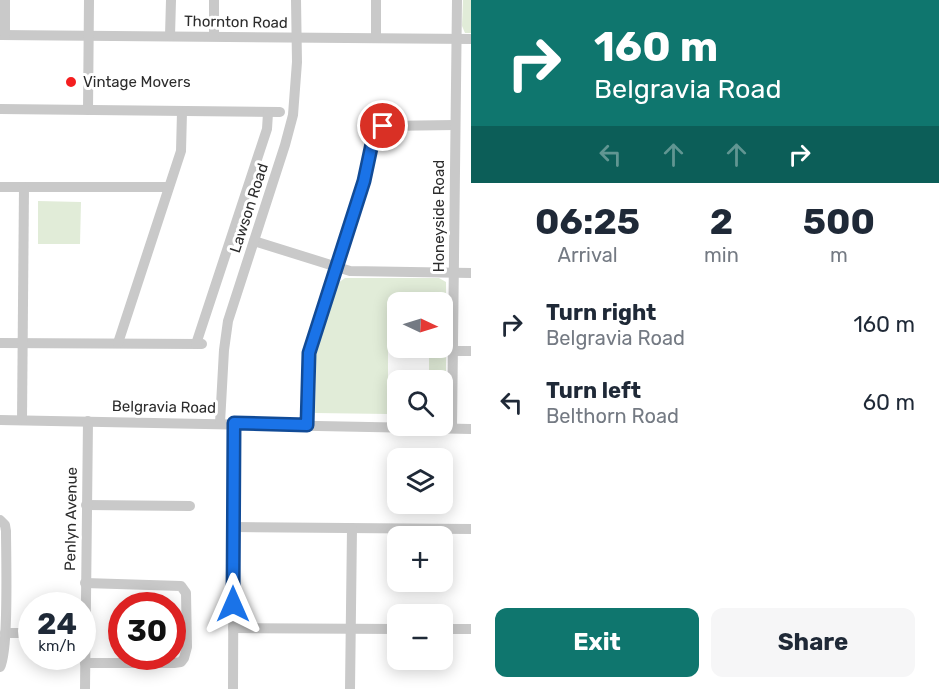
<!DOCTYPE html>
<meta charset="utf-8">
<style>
:root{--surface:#fff;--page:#f6f6f7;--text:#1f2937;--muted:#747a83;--accent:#0f766e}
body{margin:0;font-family:Rubik,sans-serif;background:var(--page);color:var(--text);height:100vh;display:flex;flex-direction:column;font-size:22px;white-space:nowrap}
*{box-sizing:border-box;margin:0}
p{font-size:20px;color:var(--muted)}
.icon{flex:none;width:33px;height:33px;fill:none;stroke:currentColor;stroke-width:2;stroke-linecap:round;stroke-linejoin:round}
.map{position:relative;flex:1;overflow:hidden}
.drawer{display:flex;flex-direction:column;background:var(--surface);width:468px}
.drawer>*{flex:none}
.guide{background:#0f766e;color:#fff;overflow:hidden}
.needle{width:39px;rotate:94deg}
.buttons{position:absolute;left:387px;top:292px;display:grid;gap:12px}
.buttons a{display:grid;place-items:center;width:66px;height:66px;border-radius:12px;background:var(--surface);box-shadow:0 3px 15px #0003;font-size:30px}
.speed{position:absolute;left:18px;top:592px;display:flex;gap:12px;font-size:30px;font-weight:700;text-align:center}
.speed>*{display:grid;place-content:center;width:78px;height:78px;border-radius:50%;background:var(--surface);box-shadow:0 3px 15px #0003;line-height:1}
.speed small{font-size:15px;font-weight:400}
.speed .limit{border:9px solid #d22;background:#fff;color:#111}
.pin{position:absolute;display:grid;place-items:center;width:51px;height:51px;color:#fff;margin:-26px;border:3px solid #fff;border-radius:50%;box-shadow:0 2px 6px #0007}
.me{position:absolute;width:66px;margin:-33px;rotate:0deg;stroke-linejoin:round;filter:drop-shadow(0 0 4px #0008)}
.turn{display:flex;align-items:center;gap:21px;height:126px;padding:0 24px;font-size:27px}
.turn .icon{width:78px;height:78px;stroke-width:2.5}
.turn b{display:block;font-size:42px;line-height:51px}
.lanes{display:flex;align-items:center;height:57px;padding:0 24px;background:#0003;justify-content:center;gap:30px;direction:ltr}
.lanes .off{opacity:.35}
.eta{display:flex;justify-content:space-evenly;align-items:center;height:102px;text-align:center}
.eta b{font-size:36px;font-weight:700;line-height:42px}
.cta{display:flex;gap:12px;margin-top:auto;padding:12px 24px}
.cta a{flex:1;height:69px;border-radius:12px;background:var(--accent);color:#fff;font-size:24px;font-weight:700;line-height:69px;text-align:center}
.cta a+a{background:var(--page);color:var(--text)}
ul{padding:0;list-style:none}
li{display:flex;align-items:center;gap:18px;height:78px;padding:0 24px}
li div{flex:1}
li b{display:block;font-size:22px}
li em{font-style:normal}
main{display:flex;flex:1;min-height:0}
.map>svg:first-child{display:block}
.green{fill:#e1ecd8}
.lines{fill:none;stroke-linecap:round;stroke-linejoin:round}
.minor{stroke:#c9c9c9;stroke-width:10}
.route-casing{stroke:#114b97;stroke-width:15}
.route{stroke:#1a73e8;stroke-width:10}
.poi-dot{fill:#f41e1f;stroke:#fff;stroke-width:2}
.labels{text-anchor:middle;stroke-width:6;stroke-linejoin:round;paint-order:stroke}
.street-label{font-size:15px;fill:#2c2c2c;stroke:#fff}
.poi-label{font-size:15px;fill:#2c2c2c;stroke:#fff;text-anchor:start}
</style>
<main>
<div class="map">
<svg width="471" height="689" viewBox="0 0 471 689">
<rect width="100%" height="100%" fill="#fff"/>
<g class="green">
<polygon points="463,0 471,0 471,33 465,33 462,26"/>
<polygon points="38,201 81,202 80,244 38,244"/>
<polygon points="345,278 439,278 446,282 446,306 443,306 442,303 398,303 397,307 390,307 388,316 388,414 315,413 316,354 338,283"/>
<polygon points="443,331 446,331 446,371 429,371 429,348 442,348"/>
</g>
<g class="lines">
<g class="minor">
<polyline points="0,35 471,39"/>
<polyline points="5,35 5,0"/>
<polyline points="170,36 171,0"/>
<polyline points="214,36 214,0"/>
<polyline points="376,38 376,0"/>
<polyline points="0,109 280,112"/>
<polyline points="88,110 89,0"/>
<polyline points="0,187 168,187"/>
<polyline points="254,241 350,271 471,273"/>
<polyline points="0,343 202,344"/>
<polyline points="118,343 181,151 182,112"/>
<polyline points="196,344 267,129 268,113"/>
<polyline points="453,351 471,351"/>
<polyline points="0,420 471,429"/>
<polyline points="22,420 24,187"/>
<polyline points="220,423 224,350 228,321 285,145 293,115 297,62 296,0"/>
<polyline points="307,425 309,353 364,181 374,134 378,129 383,126 455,125"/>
<polyline points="452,428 457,0"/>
<polyline points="86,505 190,506"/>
<path d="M0,520L5,525L6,531C6,555 9,651 0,667"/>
<polyline points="233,527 471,529"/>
<polyline points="233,628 398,629"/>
<polyline points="442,629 471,629"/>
<polyline points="5,633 32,633"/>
<polyline points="85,663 174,663 181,662 184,658 187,647 186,593 181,586 85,583"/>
<polyline points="85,689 88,421"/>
<polyline points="233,689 234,423"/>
<polyline points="350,689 352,528"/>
</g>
</g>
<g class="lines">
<g class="route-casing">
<polyline id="route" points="233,604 234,423 307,425 309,353 364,181 374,134 383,126"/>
</g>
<use href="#route" class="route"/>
</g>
<circle class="poi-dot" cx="71" cy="82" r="6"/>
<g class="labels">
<g class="street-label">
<text transform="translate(236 22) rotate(1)" y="5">Thornton Road</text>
<text transform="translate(249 208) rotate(-72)" y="5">Lawson Road</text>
<text transform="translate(439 216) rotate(-90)" y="5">Honeyside Road</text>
<text transform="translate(164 407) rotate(1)" y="5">Belgravia Road</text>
<text transform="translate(71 519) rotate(-89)" y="5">Penlyn Avenue</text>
</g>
<g class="poi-label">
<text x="83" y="87">Vintage Movers</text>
</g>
</g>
</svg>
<div class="buttons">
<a><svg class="needle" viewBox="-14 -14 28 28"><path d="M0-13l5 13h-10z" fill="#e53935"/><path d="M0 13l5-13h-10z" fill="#747a83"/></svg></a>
<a><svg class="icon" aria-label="search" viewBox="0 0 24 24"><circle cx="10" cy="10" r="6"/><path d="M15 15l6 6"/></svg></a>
<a><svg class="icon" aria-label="layers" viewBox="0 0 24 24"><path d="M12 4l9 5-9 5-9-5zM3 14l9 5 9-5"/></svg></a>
<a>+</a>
<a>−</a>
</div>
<div class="speed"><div>24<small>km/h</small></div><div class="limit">30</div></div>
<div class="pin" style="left:383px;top:126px;background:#d93025"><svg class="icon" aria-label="arrive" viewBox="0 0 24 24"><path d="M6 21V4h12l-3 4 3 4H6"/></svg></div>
<svg class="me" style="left:233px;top:604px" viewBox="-20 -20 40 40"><path d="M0-17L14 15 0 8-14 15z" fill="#1a73e8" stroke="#fff" stroke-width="4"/></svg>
</div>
<section class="drawer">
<div class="guide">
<div class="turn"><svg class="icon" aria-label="right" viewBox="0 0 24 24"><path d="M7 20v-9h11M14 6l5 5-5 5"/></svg><div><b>160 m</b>Belgravia Road</div></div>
<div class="lanes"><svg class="icon off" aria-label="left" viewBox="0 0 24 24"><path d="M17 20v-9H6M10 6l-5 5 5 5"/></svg><svg class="icon off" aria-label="ahead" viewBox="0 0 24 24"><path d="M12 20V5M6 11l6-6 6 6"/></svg><svg class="icon off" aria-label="ahead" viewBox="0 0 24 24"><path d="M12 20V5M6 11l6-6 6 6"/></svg><svg class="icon" aria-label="right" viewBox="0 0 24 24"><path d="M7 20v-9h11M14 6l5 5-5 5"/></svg></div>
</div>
<div class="eta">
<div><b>06:25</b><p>Arrival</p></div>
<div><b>2</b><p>min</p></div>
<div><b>500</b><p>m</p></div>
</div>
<ul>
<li><svg class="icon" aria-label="right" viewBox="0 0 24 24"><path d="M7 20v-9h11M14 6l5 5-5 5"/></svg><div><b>Turn right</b><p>Belgravia Road</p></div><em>160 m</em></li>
<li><svg class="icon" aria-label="left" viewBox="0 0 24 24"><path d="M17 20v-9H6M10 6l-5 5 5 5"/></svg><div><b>Turn left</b><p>Belthorn Road</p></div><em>60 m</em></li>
</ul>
<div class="cta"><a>Exit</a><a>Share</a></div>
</section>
</main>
